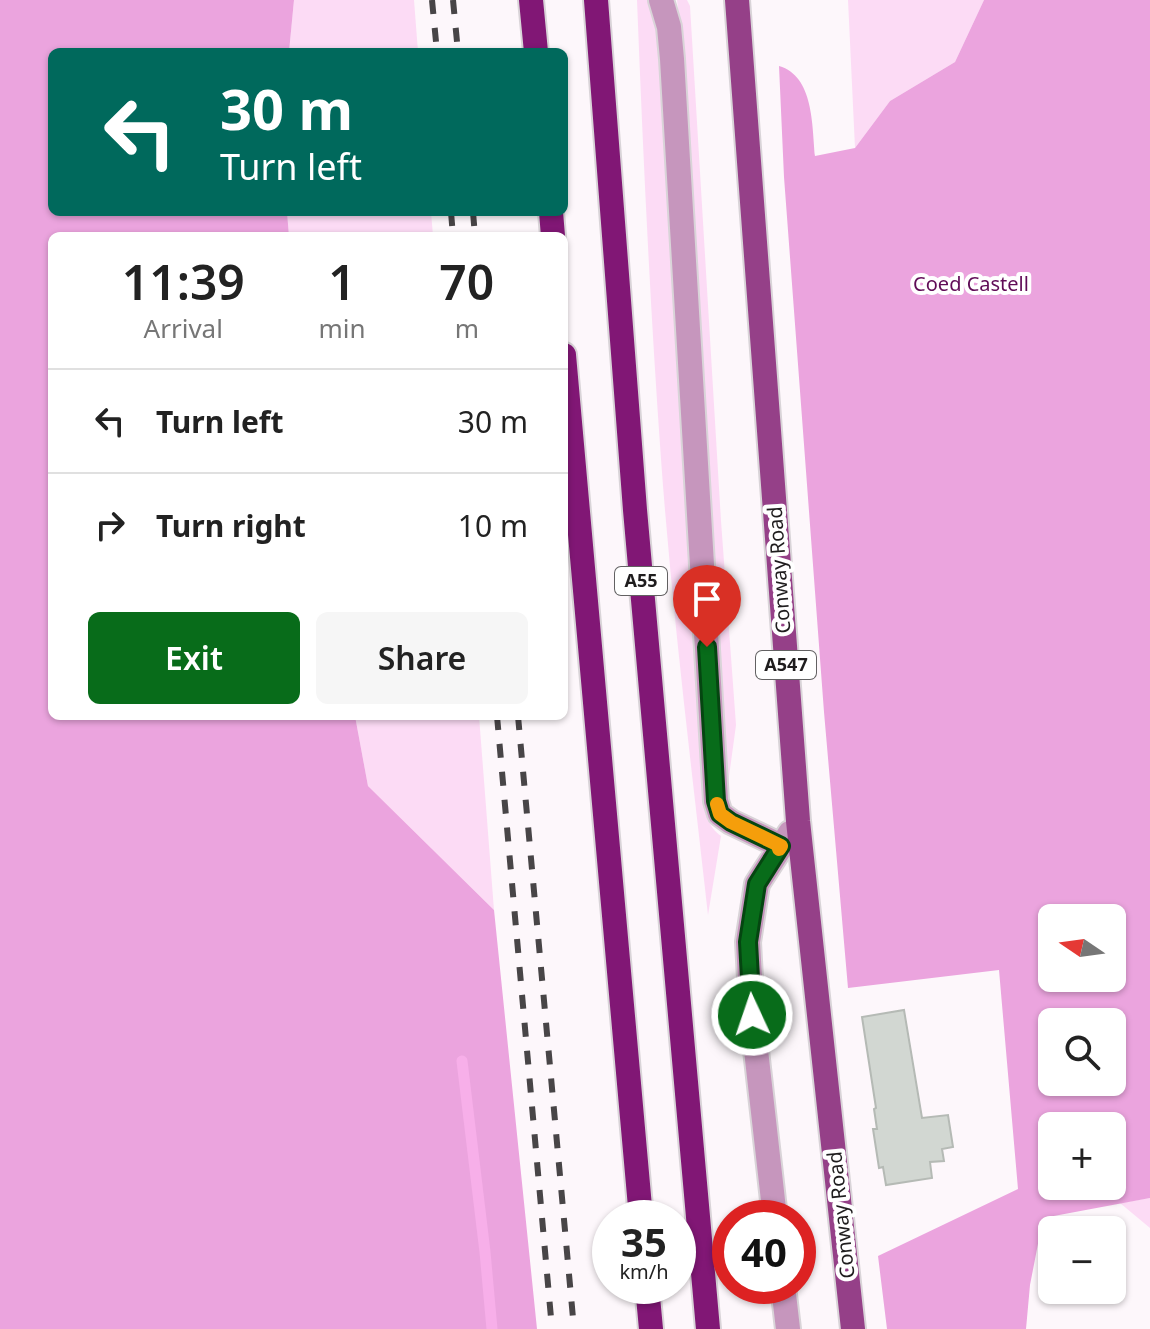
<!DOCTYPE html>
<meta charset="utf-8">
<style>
:root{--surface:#fff;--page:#f6f6f6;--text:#222;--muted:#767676;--line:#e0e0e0;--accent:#086c1a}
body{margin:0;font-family:"Noto Sans",sans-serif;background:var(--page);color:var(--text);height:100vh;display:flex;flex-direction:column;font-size:30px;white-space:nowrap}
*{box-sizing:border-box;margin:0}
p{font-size:26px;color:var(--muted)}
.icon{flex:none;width:44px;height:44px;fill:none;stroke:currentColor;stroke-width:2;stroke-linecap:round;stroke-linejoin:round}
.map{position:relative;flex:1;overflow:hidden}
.panel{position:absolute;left:48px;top:232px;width:520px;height:488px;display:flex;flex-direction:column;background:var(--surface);border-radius:12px;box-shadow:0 2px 6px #0004}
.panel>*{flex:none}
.hud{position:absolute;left:48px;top:48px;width:520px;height:168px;border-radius:12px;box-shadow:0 2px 6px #0004;background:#00695c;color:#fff;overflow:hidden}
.needle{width:52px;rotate:283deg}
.fabs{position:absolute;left:1038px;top:904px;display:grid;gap:16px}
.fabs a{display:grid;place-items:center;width:88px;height:88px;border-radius:12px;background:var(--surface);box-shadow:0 2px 6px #0004;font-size:40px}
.speed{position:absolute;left:592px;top:1200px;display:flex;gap:16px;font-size:40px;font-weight:700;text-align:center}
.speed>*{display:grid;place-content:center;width:104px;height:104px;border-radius:50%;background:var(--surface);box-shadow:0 2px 6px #0004;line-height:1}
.speed small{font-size:20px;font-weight:400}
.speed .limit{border:12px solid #d22;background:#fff;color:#111}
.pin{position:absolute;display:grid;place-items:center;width:68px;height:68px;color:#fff;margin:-82px -34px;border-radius:50% 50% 50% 0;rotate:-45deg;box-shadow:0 0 8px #0007}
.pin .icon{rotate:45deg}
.me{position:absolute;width:88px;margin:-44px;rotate:357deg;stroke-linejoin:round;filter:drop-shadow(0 0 6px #0008)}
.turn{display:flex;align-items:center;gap:28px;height:168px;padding:0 40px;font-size:36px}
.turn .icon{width:104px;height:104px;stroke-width:2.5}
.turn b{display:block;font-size:56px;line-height:68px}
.eta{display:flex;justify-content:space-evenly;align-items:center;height:136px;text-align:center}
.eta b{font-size:48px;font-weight:600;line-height:56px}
.action{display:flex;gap:16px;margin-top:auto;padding:16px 40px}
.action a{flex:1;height:92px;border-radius:12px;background:var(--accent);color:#fff;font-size:32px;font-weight:600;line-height:92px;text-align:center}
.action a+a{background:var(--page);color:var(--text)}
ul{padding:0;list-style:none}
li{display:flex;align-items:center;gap:24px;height:104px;padding:0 40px;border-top:2px solid var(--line)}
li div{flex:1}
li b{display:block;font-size:30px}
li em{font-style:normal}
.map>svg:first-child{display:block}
.green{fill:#fcdbf5}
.forest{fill:#eba4de;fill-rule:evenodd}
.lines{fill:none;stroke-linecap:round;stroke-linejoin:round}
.stream{stroke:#f7afe9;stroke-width:11}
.building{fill:#d2d7d2;stroke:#b5bab5;stroke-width:2}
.minor-casing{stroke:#d9d4d8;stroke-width:28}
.major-casing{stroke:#d9d4d8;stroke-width:28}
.highway-casing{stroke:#d9d4d8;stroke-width:28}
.minor{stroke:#c696bd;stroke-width:24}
.major{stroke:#954088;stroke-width:24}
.highway{stroke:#811775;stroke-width:24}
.rail{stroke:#484547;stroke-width:6;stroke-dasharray:14 14;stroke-linecap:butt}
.route-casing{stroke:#054611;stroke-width:20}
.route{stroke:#086c1a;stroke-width:14}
.slow{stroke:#f59e0b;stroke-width:14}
.labels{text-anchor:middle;stroke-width:8;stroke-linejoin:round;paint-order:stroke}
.shield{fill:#fff;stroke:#626162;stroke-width:2}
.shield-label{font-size:18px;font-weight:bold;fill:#1f1d1e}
.park-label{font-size:20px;fill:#600c57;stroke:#fff}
.street-label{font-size:20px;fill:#1f1d1e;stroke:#fff}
</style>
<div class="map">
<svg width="1150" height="1329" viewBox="0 0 1150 1329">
<rect width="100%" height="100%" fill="#fdf7fb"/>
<g class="green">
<polygon points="294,0 414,0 418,52 289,52"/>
<path d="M637,0H652L660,32L705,802C708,817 708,827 721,836L708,915C691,763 672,611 661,459C650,306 643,153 637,0Z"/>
<polygon points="677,0 687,0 690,6 721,521 736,725 725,806 724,725 696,306 681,35"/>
<polygon points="848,0 984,0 955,62 890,101 855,148"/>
<polygon points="287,212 431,212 433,236 289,236"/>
<polygon points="355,716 479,716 494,910 368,786"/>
<polygon points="1150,1198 1150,1228 1120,1203"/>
</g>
<g class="forest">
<polygon points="0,0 294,0 289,52 52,52 52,212 287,212 289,236 52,236 52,716 355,716 368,786 494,910 537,1329 0,1329"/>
<path d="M984,0H1150V1198L1043,1218L1030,1285L1026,1329H887L878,1256L1018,1189L999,970L848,988L824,712L784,177L779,66C814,76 812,126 815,156L855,148L890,101L955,62ZM1052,918H1112V978H1052ZM1052,1022H1112V1082H1052ZM1052,1126H1112V1186H1052Z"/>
</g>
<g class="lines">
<polyline class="stream" points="462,1061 485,1252 492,1329"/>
</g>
<polygon class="building" points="904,1010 922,1118 948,1115 953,1147 942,1149 944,1161 930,1162 932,1178 886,1185 883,1167 879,1168 873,1129 877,1129 874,1109 876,1108 862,1017"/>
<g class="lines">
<g class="minor-casing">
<g id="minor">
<polyline points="661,0 669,27 672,59 716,801 720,814 731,822 781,846"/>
<polyline points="775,1218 752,1015 748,942 757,884 790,833"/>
<polyline points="783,1286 788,1329"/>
</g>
</g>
<g class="major-casing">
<polyline id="major" points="737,0 798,821 853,1329"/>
</g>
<g class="highway-casing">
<g id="highway">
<polyline points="531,0 536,52"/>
<polyline points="596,0 635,510 708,1329"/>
<polyline points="551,212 553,236"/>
<polyline points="564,355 641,1218"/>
<polyline points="647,1286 651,1329"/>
</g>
</g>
<use href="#minor" class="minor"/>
<use href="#major" class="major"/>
<use href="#highway" class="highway"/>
<g class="rail">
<polyline points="432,0 437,52"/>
<polyline points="453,0 458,52"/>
<polyline points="451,212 453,236"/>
<polyline points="473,212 475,236"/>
<polyline points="497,716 552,1329"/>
<polyline points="518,716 574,1329"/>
</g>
</g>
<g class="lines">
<g class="route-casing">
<polyline id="route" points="707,647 716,801 720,814 731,822 781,846 757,884 748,942 752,1015"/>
</g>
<use href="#route" class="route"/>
<polyline class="slow" points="717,804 720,814 731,822 781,846 779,849"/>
</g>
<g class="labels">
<g class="shield">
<rect x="615" y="567" width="52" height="28" rx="6"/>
<rect x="756" y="651" width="60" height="28" rx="6"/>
</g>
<g class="shield-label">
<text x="641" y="587">A55</text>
<text x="786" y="671">A547</text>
</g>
<g class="park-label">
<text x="971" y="291">Coed Castell</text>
</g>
<g class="street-label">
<text transform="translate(779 570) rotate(-94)" y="7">Conway Road</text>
<text transform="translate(841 1215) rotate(-96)" y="7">Conway Road</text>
</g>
</g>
</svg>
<div class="fabs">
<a><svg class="needle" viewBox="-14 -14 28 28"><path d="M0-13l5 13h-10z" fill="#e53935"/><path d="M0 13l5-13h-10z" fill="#767676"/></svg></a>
<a><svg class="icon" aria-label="search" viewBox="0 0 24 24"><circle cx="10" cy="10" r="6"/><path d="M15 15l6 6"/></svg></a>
<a>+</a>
<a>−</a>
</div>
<div class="speed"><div>35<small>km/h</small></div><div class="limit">40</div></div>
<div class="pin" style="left:707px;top:647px;background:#d93025"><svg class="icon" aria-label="arrive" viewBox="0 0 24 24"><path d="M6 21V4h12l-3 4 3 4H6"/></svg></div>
<svg class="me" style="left:752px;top:1015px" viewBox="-20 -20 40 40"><circle r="17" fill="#086c1a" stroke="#fff" stroke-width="3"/><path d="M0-11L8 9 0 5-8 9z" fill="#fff"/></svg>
<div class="hud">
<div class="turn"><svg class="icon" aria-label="left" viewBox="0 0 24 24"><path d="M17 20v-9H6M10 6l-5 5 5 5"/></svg><div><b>30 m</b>Turn left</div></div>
</div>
<section class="panel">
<div class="eta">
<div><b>11:39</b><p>Arrival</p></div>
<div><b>1</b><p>min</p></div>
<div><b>70</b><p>m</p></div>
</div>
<ul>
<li><svg class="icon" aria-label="left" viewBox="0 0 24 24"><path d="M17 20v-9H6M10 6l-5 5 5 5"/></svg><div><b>Turn left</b></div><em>30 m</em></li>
<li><svg class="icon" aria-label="right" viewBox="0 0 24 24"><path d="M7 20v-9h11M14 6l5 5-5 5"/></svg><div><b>Turn right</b></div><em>10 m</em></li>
</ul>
<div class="action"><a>Exit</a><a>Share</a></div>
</section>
</div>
